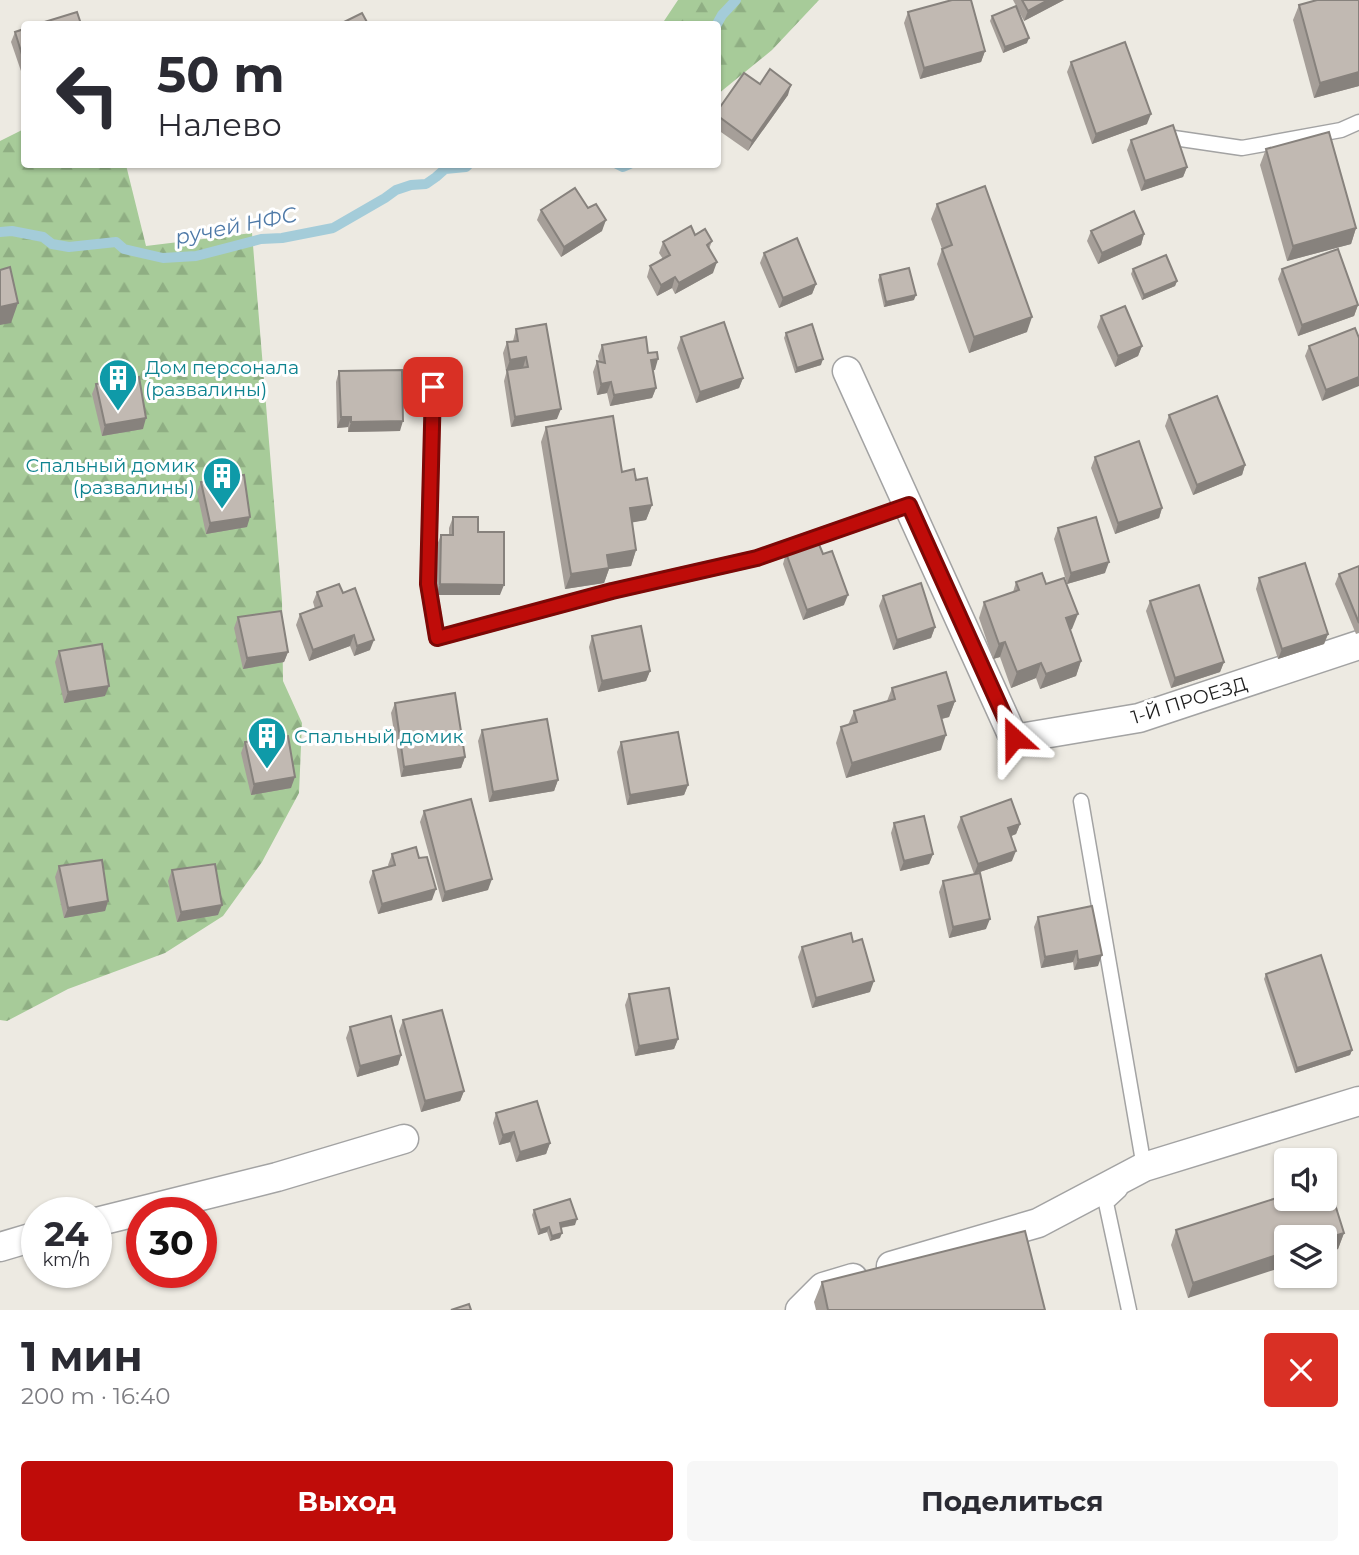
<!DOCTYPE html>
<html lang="ru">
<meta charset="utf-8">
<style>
:root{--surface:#fff;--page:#f7f7f7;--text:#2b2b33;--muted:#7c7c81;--accent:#bf0c09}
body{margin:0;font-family:Montserrat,sans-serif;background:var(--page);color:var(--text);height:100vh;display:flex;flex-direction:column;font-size:26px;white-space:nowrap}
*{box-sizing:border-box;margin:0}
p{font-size:23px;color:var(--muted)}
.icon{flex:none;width:38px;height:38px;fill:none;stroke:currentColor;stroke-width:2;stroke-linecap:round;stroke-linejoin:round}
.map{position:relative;height:1310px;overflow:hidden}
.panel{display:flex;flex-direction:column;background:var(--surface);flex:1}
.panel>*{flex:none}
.guide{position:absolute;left:21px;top:21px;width:700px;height:147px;border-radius:7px;box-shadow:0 2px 5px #0004;background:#fff;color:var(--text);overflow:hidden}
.buttons{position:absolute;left:1274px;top:1148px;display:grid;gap:14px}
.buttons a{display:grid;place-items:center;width:63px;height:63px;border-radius:7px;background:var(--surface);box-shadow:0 2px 5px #0004;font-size:35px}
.speed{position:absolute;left:21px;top:1197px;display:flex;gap:14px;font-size:35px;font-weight:700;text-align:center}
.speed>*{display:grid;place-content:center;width:91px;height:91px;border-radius:50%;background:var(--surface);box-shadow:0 2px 5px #0004;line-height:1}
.speed small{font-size:18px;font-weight:400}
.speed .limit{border:10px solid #d22;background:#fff;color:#111}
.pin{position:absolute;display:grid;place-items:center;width:60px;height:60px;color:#fff;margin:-30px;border-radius:14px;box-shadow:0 4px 10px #0006}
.me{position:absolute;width:77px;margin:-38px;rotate:336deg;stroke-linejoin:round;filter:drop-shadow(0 0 5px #0008)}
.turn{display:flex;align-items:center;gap:24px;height:147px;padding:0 21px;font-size:32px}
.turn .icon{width:91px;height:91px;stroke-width:2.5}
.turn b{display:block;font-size:49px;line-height:60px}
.round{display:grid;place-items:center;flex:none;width:74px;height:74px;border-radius:7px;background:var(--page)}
.summary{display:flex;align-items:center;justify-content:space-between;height:119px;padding:0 21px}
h1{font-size:42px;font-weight:700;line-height:52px}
.button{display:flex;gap:14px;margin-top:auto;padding:14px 21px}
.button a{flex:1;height:80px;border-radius:7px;background:var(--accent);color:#fff;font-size:28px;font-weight:700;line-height:80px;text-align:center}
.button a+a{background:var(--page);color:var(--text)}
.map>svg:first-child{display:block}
.forest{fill:url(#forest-firs)}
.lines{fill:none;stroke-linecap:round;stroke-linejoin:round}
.stream{stroke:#a4ccd9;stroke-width:10}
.lane-casing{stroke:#a3a3a3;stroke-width:17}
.street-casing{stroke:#a3a3a3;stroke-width:31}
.lane{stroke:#fff;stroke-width:14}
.street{stroke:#fff;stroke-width:28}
.wall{fill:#a69f99}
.shaded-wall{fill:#87827d}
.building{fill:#c1b9b2;stroke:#87827d;stroke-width:2}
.route-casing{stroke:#7c0806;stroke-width:18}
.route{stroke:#bf0c09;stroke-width:12}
.labels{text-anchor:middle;stroke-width:6;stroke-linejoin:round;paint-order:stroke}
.culture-label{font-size:19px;fill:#0d838f;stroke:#fff;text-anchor:start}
.street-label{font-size:19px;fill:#1c1c1c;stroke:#fff}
.water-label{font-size:21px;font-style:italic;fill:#4e79a7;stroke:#fff}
</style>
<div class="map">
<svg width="1359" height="1310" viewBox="0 0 1359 1310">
<defs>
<pattern id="forest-firs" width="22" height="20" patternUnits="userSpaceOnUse" patternTransform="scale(1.75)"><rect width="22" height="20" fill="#a7cb99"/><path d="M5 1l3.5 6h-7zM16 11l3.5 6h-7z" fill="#8fae83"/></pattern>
</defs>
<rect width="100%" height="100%" fill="#edeae2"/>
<g class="forest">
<polygon points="678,0 819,0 772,50 718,94 718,24 662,24"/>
<polygon points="24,129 24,164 126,165 146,246 252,233 282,601 283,681 302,723 299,793 262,862 223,916 165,953 68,989 7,1021 0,1020 0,141"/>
</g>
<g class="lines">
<g class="stream">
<polyline points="717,24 722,15 736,0"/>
<polyline points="617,164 623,167 630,164"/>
<polyline points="0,232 12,231 43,237 52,244 69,247 116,242 124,249 163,258 196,256 261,239 282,238 333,228 385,198 396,190 411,185 426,184 436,177 445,169 466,167 469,164"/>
</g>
<g class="lane-casing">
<g id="lane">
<polyline points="1174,138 1242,148 1341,130 1359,122"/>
<polyline points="433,387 428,584 437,638 612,591 757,558 909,505"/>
<polyline points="1081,801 1144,1167 1142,1169"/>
<polyline points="1120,1190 1106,1203 1129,1310"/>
</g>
</g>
<g class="street-casing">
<g id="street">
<polyline points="847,371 1014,739 1139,718 1359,645"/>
<polyline points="96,1222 277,1177 404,1139"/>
<polyline points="0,1247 37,1236"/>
<polyline points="891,1266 1038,1223 1144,1167 1359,1101"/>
<polyline points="800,1310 823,1287 853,1278"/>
</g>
</g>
<use href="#lane" class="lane"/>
<use href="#street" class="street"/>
</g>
<g class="wall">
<polygon points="1013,0 1064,0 1024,21"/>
<polygon points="1359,0 1359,86 1314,98 1293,20 1299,5"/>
<polygon points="908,12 985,51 981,62 920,79 904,23"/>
<polygon points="992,16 1027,43 1003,53 990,21"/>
<polygon points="24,29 24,73 22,74 11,42 15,32"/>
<polygon points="1071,62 1147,124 1092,144 1067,72"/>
<polygon points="760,84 788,95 748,151 718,130 718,110"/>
<polygon points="1131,140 1187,167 1183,177 1141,191 1127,150"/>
<polygon points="1266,149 1356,228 1351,244 1287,261 1260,165"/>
<polygon points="937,204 1027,332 969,353 937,264 942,249 931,219"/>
<polygon points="541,210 602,231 561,257 537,220"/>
<polygon points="1091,231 1144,234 1141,245 1098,264 1087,241"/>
<polygon points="695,235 712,241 709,249 713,273 675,294 672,288 657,296 647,277 650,266 663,259 659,253 663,242"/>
<polygon points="764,253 816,284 812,294 779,308 760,263"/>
<polygon points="1133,269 1177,281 1175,286 1142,300 1131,274"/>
<polygon points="1282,269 1358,305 1354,316 1298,336 1278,279"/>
<polygon points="880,275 914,300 884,307 878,280"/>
<polygon points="1101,316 1142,346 1138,356 1115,367 1097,327"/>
<polygon points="516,329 557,419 511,427 504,381 507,370 523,368 506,371 503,353 507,342 513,341"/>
<polygon points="786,333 821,365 795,373 784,338"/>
<polygon points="681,337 743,378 739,388 696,403 677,348"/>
<polygon points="1359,338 1322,401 1305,356 1309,346"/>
<polygon points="602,345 648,353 655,370 653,370 656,388 652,398 610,406 607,393 597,395 593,372 597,361 599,361 598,356"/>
<polygon points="339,371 400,431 348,432 348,427 337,428 336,382"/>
<polygon points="96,384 143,429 102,436 92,394"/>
<polygon points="1169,415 1245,465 1242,475 1193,495 1165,426"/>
<polygon points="546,427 636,480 652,505 646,520 632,522 636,550 631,566 609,569 604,583 565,589 541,442"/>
<polygon points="1095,457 1162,508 1159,518 1115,534 1091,468"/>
<polygon points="201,482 247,527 206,534 197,492"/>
<polygon points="453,517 478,532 500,595 436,595 437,545 441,535 449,535 449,528"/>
<polygon points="1058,528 1105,573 1067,584 1054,539"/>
<polygon points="786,553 823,554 844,605 803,620 783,564"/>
<polygon points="1359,566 1359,633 1356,634 1335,584 1339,574"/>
<polygon points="1259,578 1328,634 1324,644 1278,659 1256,589"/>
<polygon points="1016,582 1046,584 1072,629 1070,630 1081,661 1076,676 1040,689 1036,678 1011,688 1000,657 993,659 979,618 984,602 1013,592"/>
<polygon points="317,592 343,593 370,650 354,656 350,646 309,661 296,625 300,614 315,609 313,602"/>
<polygon points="883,596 935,627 931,638 893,650 879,606"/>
<polygon points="1150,601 1224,662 1220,672 1171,688 1146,611"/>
<polygon points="238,617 288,652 284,662 243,669 234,628"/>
<polygon points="592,636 650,671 646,681 598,692 589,647"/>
<polygon points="59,651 105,696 64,703 55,662"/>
<polygon points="892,688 955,701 949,717 942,719 941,750 846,778 836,743 841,727 848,725 854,711 887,701"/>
<polygon points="395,703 465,757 461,768 401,777 391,713"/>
<polygon points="482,730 558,780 554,791 489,802 478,741"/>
<polygon points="245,742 291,788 251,795 241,753"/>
<polygon points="621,742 688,785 684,795 627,805 617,752"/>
<polygon points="424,811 488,890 442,902 420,822"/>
<polygon points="961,817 1020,824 1016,834 1011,836 1012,861 974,874 957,827"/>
<polygon points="894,823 933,854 929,864 900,871 891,833"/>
<polygon points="392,854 432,900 378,914 369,882 373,871 389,867 388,865"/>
<polygon points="59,866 108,901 105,911 64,918 55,877"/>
<polygon points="172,870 218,915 177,922 168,881"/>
<polygon points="943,881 986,929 949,938 939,892"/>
<polygon points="1038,917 1098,966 1074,970 1073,962 1041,968 1034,927"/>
<polygon points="853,942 870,992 812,1008 798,957 802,947"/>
<polygon points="1266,974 1352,1050 1350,1055 1295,1073 1264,979"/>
<polygon points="629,994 678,1039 674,1049 635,1056 625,1005"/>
<polygon points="403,1020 464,1091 460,1101 421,1112 399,1031"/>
<polygon points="350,1027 401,1055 398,1065 357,1077 346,1038"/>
<polygon points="496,1113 550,1143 546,1154 516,1162 510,1142 499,1145 493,1123"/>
<polygon points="534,1210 575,1225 561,1228 560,1238 550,1241 547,1232 538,1235 532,1215"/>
<polygon points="1176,1230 1344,1233 1338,1249 1325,1253 1325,1237 1188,1298 1171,1245"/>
<polygon points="822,1282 1045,1310 816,1310 814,1302"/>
</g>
<g class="shaded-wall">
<polygon points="1048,0 1064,0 1024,21 1028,11"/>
<polygon points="1029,38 1027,43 1003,53 1005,47"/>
<polygon points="985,51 981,62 920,79 924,68"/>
<polygon points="1359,72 1359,86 1314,98 1320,83"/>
<polygon points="791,85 788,95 748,151 752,141"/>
<polygon points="1151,114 1147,124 1092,144 1096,134"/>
<polygon points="1187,167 1183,177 1141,191 1145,181"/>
<polygon points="606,220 602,231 561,257 564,247"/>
<polygon points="1356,228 1351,244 1287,261 1293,246"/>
<polygon points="1144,234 1141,245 1098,264 1102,253"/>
<polygon points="717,262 713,273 675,294 679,283"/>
<polygon points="675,277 672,288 657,296 661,285"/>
<polygon points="1177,281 1175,286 1142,300 1144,295"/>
<polygon points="816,284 812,294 779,308 783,298"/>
<polygon points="916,295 914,300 884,307 886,302"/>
<polygon points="18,303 11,323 0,325 0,307"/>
<polygon points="1358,305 1354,316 1298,336 1302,325"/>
<polygon points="1032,317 1027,332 969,353 974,337"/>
<polygon points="1142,346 1138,356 1115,367 1118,356"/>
<polygon points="526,357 523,368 506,371 510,360"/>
<polygon points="658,359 655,370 647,371 651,360"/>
<polygon points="823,359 821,365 795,373 797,368"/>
<polygon points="1359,377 1359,386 1322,401 1326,390"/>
<polygon points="743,378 739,388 696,403 700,392"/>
<polygon points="611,382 607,393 597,395 601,384"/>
<polygon points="656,388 652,398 610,406 614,395"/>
<polygon points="561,409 557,419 511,427 515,417"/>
<polygon points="341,417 351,417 348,427 337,428"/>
<polygon points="146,418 143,429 102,436 105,425"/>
<polygon points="403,421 400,431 348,432 351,422"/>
<polygon points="1245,465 1242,475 1193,495 1197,485"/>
<polygon points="652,505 646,520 624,524 630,508"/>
<polygon points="1162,508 1159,518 1115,534 1118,523"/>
<polygon points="250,517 247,527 206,534 210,523"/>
<polygon points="636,550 631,566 609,569 604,583 565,589 571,574 607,555"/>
<polygon points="1109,562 1105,573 1067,584 1071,573"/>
<polygon points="440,584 504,585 500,595 436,595"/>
<polygon points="848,595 844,605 803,620 807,610"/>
<polygon points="1078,614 1072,629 1060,633 1066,618"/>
<polygon points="935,627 931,638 893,650 897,640"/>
<polygon points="1328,634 1324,644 1278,659 1282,649"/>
<polygon points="354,635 350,646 309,661 313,650"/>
<polygon points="374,640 370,650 354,656 357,646"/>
<polygon points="1005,642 1000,657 993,659 999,644"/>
<polygon points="288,652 284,662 243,669 247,658"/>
<polygon points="1081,661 1076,676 1040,689 1046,674"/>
<polygon points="1224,662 1220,672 1171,688 1175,678"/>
<polygon points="1041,663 1036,678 1011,688 1017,672"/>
<polygon points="650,671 646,681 598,692 602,681"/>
<polygon points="109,686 105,696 64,703 68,692"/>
<polygon points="955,701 949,717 932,721 938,706"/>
<polygon points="946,735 941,750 846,778 852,763"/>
<polygon points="465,757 461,768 401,777 404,767"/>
<polygon points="295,777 291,788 251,795 254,784"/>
<polygon points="558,780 554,791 489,802 493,792"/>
<polygon points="688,785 684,795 627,805 630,795"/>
<polygon points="1020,824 1016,834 1004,839 1008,828"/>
<polygon points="1016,851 1012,861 974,874 978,864"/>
<polygon points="933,854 929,864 900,871 904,861"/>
<polygon points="492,879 488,890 442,902 445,892"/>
<polygon points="436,889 432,900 378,914 382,904"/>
<polygon points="108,901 105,911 64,918 68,908"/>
<polygon points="222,905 218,915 177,922 181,912"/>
<polygon points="990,919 986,929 949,938 953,927"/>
<polygon points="1077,951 1073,962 1041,968 1045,957"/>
<polygon points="1102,955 1098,966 1074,970 1078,960"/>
<polygon points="874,981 870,992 812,1008 816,998"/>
<polygon points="678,1039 674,1049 635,1056 639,1046"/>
<polygon points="1352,1050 1350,1055 1295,1073 1297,1068"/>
<polygon points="401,1055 398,1065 357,1077 360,1066"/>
<polygon points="464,1091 460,1101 421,1112 425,1101"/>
<polygon points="514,1132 510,1142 499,1145 503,1135"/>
<polygon points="550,1143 546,1154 516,1162 520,1152"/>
<polygon points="577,1219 575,1225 558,1228 560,1223"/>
<polygon points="549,1227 547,1232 538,1235 540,1230"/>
<polygon points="562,1233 560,1238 550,1241 552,1236"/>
<polygon points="1344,1233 1338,1249 1325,1253 1325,1239"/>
<polygon points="1286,1252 1286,1266 1188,1298 1193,1283"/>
</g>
<g class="building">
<polygon points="952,0 971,0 985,51 924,68 908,12"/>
<polygon points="1022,0 1048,0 1028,11"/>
<polygon points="1317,0 1359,0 1359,72 1320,83 1299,5"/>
<polygon points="1016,6 1029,38 1005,47 992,16"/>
<polygon points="77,12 81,24 38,24"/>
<polygon points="362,13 368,24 340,24"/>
<polygon points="24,29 24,61 15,32"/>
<polygon points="1125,42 1151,114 1096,134 1071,62"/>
<polygon points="770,69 791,85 752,141 718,116 718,110 744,73 760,84"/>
<polygon points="1173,125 1187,167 1145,181 1131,140"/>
<polygon points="1329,132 1356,228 1293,246 1266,149"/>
<polygon points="985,186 1032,317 974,337 942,249 952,245 937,204"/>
<polygon points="575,188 588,208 596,204 606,220 564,247 541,210"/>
<polygon points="1134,211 1144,234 1102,253 1091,231"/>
<polygon points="691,226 695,235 705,229 712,241 707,245 717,262 679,283 675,277 661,285 650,266 670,255 663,242"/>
<polygon points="797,238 816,284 783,298 764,253"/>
<polygon points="1338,249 1358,305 1302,325 1282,269"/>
<polygon points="1166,255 1177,281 1144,295 1133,269"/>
<polygon points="10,267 18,303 0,307 0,270"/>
<polygon points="909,268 916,295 886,302 880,275"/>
<polygon points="1125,306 1142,346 1118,356 1101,316"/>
<polygon points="724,322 743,378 700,392 681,337"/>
<polygon points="546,324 561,409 515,417 507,370 528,367 526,357 510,360 507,342 518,341 516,329"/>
<polygon points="812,324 823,359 797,368 786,333"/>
<polygon points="1355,328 1359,338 1359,377 1326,390 1309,346"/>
<polygon points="646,337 648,353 657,352 658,359 651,360 656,388 614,395 611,382 601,384 597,361 605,363 602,345"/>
<polygon points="402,370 403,421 351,422 351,417 341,417 339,371"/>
<polygon points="139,377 146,418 105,425 96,384"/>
<polygon points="1217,396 1245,465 1197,485 1169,415"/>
<polygon points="613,416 622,472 634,469 636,480 647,478 652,505 630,508 636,550 607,555 609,568 571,574 546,427"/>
<polygon points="1139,441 1162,508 1118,523 1095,457"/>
<polygon points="244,475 250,517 210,523 201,482"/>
<polygon points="453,517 478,517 478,532 504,532 504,585 440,584 441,535 453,535"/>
<polygon points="1096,517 1109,562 1071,573 1058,528"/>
<polygon points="818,542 823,554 832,551 848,595 807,610 786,553"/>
<polygon points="1305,563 1328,634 1282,649 1259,578"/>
<polygon points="1359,566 1359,623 1339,574"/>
<polygon points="1042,573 1046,584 1064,578 1078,614 1066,618 1081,661 1046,674 1041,663 1017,672 1005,642 999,644 984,602 1019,590 1016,582"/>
<polygon points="921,583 935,627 897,640 883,596"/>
<polygon points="339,584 343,593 355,588 374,640 357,646 354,635 313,650 300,614 322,606 317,592"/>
<polygon points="1199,585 1224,662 1175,678 1150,601"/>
<polygon points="281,611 288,652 247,658 238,617"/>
<polygon points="641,626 650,671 602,681 592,636"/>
<polygon points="102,644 109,686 68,692 59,651"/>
<polygon points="946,672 955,701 938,706 946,735 852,763 841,727 857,722 854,711 895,699 892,688"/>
<polygon points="455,693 465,757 404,767 395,703"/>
<polygon points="547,719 558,780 493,792 482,730"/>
<polygon points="678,732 688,785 630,795 621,742"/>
<polygon points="288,736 295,777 254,784 245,742"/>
<polygon points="471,799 492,879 445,892 424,811"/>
<polygon points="1011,799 1020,824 1008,828 1016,851 978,864 961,817"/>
<polygon points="924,816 933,854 904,861 894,823"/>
<polygon points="416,847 419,858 427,857 436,889 382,904 373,871 395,865 392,854"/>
<polygon points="102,860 108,901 68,908 59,866"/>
<polygon points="215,864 222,905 181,912 172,870"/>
<polygon points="980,873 990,919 953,927 943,881"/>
<polygon points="1092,906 1102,955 1078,960 1077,951 1045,957 1038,917"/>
<polygon points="851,933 853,942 862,939 874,981 816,998 802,947"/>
<polygon points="1321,955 1352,1050 1297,1068 1266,974"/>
<polygon points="669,988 678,1039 639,1046 629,994"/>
<polygon points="442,1010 464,1091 425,1101 403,1020"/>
<polygon points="391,1016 401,1055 360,1066 350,1027"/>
<polygon points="537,1101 550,1143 520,1152 514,1132 503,1135 496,1113"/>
<polygon points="1328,1182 1344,1233 1325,1239 1325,1237 1286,1237 1286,1252 1193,1283 1176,1230 1286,1195 1286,1199 1325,1199 1325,1183"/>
<polygon points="570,1199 577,1219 560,1223 562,1233 552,1236 549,1227 540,1230 534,1210"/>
<polygon points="1025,1231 1045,1310 828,1310 822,1282"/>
<polygon points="469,1304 471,1310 451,1310"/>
</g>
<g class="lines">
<g class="route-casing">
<polyline id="route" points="433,387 428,584 437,638 612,591 757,558 909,505 1014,738"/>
</g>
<use href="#route" class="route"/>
</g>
<defs>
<g id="building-pin" transform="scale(2.0125)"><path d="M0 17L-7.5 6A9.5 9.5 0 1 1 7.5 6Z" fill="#0f9aa8" stroke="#fff"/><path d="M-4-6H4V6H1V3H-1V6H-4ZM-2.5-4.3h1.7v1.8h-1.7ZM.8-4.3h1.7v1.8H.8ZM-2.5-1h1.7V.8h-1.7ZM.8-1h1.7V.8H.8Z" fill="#fff"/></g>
</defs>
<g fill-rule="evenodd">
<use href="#building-pin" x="118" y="378"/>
<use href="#building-pin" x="222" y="476"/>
<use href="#building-pin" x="267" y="736"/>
</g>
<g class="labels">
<g class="culture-label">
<text x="145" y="374">Дом персонала<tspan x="145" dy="22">(развалины)</tspan></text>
<text x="195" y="472" text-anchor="end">Спальный домик<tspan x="195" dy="22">(развалины)</tspan></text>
<text x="294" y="743">Спальный домик</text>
</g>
<g class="street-label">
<text transform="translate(1189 700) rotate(-17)" y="7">1-Й ПРОЕЗД</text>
</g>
<g class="water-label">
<text transform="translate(236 226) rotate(-11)" y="7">ручей НФС</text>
</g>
</g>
</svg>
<div class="buttons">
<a><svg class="icon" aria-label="sound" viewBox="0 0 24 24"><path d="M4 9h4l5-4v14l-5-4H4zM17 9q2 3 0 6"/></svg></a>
<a><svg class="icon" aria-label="layers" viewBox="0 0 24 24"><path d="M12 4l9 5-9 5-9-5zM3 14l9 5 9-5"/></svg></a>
</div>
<div class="speed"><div>24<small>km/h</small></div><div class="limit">30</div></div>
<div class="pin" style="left:433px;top:387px;background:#d93025"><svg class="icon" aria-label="arrive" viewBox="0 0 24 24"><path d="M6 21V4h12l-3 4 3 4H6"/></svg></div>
<svg class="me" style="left:1014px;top:738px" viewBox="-20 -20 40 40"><path d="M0-17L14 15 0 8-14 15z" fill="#bf0c09" stroke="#fff" stroke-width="4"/></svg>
<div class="guide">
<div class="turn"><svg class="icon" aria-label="left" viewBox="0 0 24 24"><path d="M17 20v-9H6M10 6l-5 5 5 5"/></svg><div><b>50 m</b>Налево</div></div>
</div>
</div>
<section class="panel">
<div class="summary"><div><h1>1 мин</h1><p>200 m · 16:40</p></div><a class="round" style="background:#d93025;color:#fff"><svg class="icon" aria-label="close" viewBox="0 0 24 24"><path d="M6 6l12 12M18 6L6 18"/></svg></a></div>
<div class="button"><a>Выход</a><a>Поделиться</a></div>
</section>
